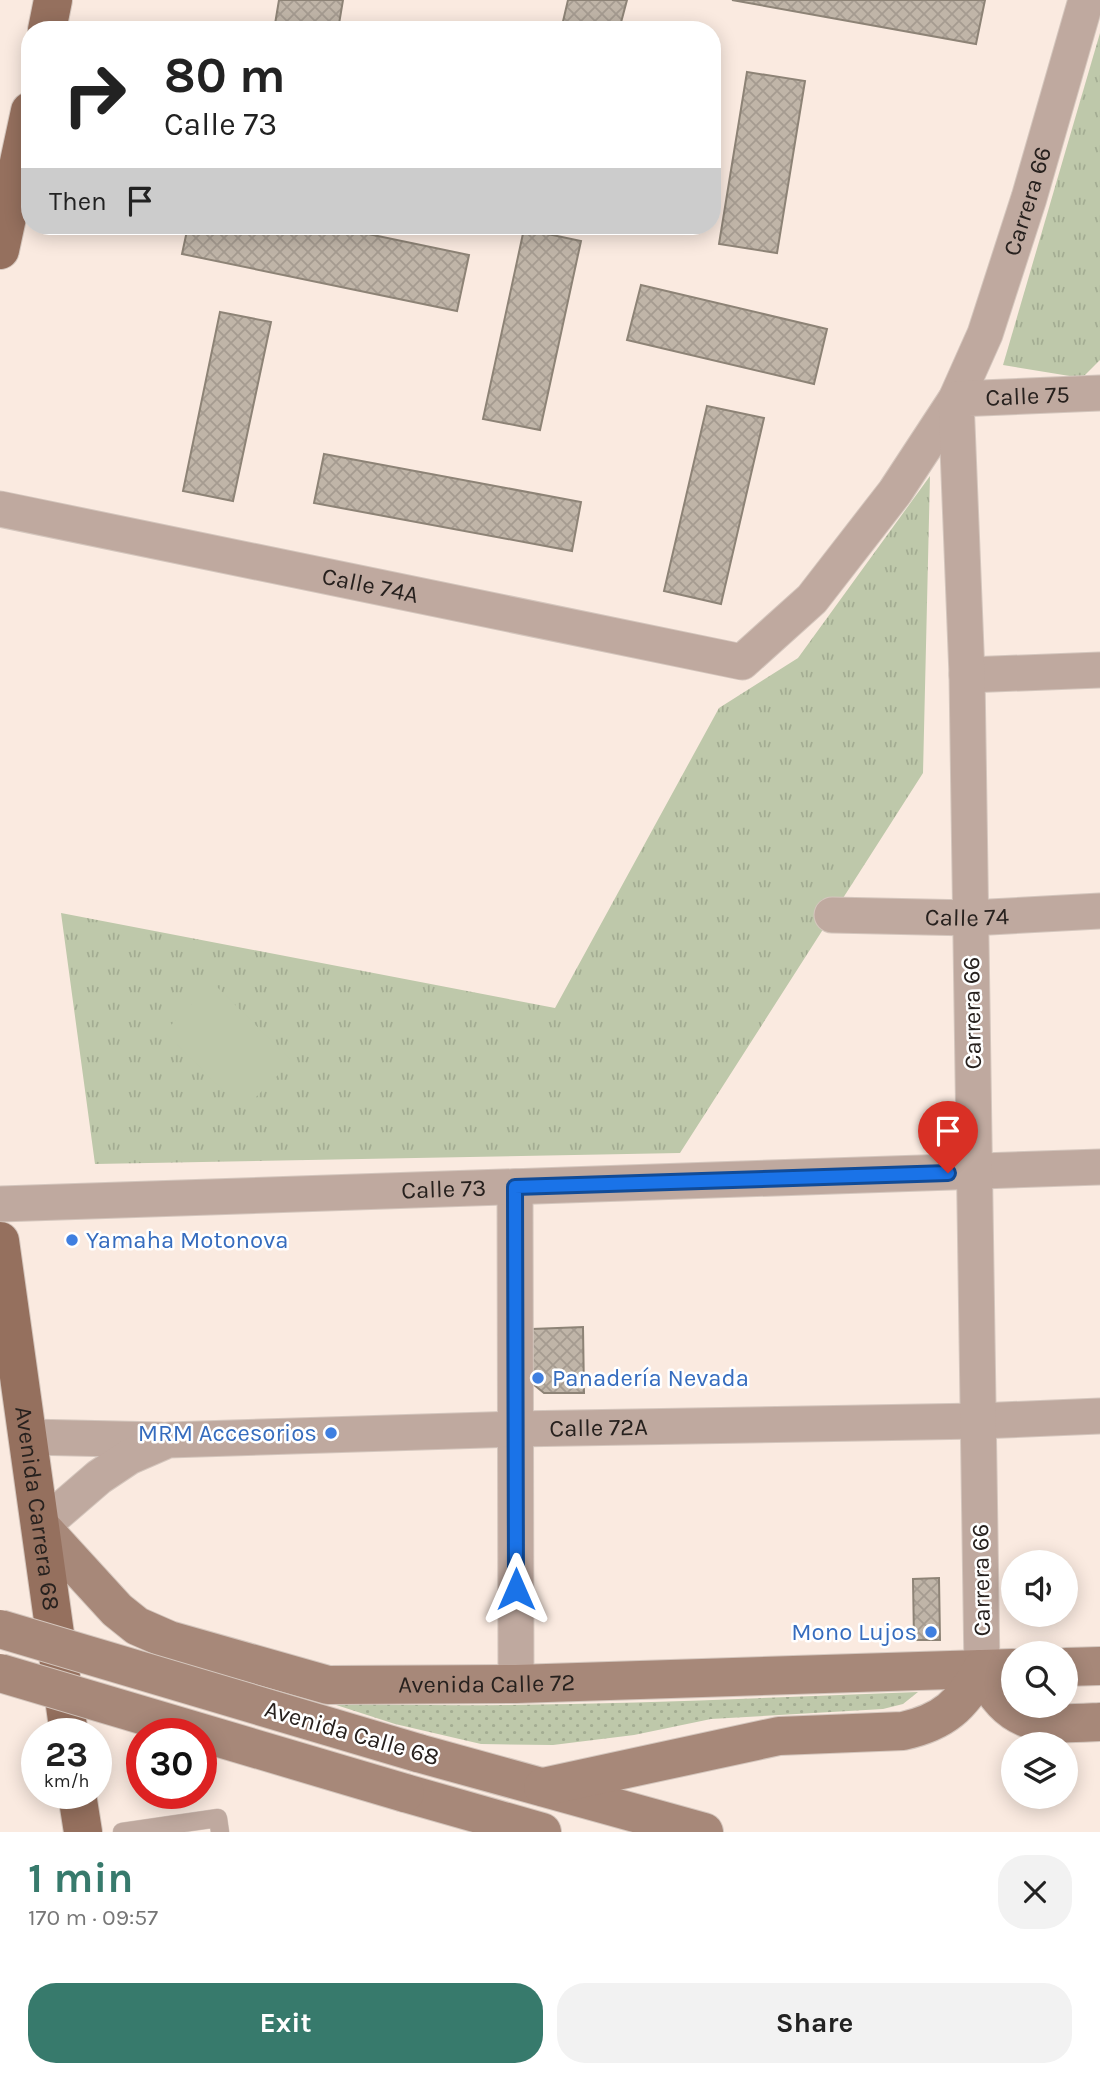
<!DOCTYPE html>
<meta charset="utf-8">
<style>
:root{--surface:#fff;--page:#f2f2f2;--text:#222;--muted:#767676;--accent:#377a6c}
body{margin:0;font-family:Karla,sans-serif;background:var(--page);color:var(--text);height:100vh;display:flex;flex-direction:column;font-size:26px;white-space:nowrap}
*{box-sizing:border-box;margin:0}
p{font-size:23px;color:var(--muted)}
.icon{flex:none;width:38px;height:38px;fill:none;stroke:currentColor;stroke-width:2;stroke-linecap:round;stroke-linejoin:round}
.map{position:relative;height:1832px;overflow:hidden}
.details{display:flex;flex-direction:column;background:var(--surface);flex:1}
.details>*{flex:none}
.top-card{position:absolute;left:21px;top:21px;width:700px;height:214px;border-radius:28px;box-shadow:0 4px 18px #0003;background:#fff;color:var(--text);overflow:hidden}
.tools{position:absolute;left:1001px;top:1550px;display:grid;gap:14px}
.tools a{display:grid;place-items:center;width:77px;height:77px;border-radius:50%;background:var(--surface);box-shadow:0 4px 18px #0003;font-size:35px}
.speed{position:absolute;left:21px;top:1718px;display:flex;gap:14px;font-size:35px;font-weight:700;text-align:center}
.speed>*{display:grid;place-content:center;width:91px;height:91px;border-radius:50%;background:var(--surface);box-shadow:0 4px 18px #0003;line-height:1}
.speed small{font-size:18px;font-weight:400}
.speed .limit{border:10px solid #d22;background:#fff;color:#111}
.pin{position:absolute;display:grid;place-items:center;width:60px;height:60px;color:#fff;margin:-72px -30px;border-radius:50% 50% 50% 0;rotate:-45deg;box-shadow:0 0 7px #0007}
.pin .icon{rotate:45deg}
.me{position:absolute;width:77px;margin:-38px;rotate:0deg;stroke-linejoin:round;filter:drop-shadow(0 0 5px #0008)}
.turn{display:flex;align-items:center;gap:24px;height:147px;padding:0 28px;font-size:32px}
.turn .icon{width:91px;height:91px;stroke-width:2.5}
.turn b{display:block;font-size:49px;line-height:60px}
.then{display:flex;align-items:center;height:66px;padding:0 28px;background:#0003;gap:14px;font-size:26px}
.round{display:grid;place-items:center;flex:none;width:74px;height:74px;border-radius:28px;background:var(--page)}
.headline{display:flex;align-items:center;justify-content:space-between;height:119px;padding:0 28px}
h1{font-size:42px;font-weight:700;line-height:52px;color:var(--accent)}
.cta{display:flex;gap:14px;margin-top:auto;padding:14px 28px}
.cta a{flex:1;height:80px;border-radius:28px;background:var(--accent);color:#fff;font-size:28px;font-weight:700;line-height:80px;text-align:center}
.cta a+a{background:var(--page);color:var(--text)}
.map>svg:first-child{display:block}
.grass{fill:url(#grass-dots)}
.park{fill:url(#park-tufts)}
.garden{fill:#bec8aa}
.building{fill:url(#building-cross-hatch);stroke:#8d8376;stroke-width:2}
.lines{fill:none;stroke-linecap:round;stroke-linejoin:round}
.lane-casing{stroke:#d4c6bd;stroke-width:19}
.street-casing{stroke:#d4c6bd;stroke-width:37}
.secondary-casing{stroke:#d4c6bd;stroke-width:40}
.primary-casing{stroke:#d4c6bd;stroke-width:40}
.lane{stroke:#bfa99f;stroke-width:18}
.street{stroke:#bfa99f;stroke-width:35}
.secondary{stroke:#a78879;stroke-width:38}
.primary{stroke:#95705e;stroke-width:38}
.secondary-bridge-casing{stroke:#d4c6bd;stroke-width:40;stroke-linecap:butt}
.secondary-bridge{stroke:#a78879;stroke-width:38}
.route-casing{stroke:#114b97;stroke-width:18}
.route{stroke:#1a73e8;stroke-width:12}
.shop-dot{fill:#3f7fe0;stroke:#fff;stroke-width:2.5}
.labels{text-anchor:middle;stroke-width:5;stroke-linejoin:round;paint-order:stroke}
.street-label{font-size:24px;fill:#27211e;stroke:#fff}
.shop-label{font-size:24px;fill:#366cbe;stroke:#fff;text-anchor:start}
</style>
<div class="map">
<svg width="1100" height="1832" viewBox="0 0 1100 1832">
<defs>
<pattern id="grass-dots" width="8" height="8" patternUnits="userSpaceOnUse" patternTransform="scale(1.75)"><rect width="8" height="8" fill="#bec8aa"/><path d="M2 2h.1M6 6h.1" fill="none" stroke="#a3ac92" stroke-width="1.8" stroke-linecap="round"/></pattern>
<pattern id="park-tufts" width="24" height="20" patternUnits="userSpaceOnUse" patternTransform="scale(1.75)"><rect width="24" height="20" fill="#bec8aa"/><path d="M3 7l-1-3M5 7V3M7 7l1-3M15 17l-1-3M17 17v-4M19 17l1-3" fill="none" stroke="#a3ac92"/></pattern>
<pattern id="building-cross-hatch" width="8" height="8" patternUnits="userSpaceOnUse" patternTransform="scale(1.75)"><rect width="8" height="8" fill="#c0b5a8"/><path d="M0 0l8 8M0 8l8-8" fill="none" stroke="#a59b90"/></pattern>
</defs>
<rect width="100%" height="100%" fill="#faeae0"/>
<path class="grass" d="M918,1692L903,1704L883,1709L711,1719L634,1735L553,1745L481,1744L395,1724L330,1703C526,1710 722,1699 918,1692Z"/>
<g class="park">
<polygon points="1100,33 1100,360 1082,378 1003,365"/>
<polygon points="930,476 923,773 680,1153 95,1164 61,913 555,1008 719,708 798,658"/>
</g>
<polygon class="garden" points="213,983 292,1061 243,1110 164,1032"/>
<g class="building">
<polygon points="279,0 343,0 338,30 274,30"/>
<polygon points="568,0 627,0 619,30 561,30"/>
<polygon points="732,0 985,0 976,44"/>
<polygon points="747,72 805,81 777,253 719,244"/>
<polygon points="188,226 330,226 469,255 457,311 182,254"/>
<polygon points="524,229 581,241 540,430 483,419"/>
<polygon points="641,285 827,329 814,384 627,340"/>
<polygon points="220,312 271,322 233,501 183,491"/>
<polygon points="707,406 764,418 721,604 664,591"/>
<polygon points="324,454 581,502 572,551 314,503"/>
<polygon points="583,1327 584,1393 544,1393 533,1384 532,1329"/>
<polygon points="939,1578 940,1640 914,1640 913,1579"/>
</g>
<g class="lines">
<g class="lane-casing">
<polyline id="lane" points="122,1832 218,1818 220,1832"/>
</g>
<g class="street-casing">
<g id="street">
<path id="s1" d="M0,509L742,662L812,599L895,492L956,399L985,334L1029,198L1086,0"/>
<polyline points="967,675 1100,670"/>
<path id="s2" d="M832,915L971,918L1100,911"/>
<polyline points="515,1187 516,1684"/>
<path id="s3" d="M0,1204L1100,1167"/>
<polyline points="29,1437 161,1440"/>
<path id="s4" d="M41,1527L99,1477L129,1457L168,1440L515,1429L978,1421L1100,1416"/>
<path id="s5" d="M982,1669L967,675L956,399L1100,393"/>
</g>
</g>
<g class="secondary-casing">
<g id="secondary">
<path id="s6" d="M41,1527L117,1610L137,1626L169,1640L328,1685L516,1684L1013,1668"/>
<polyline points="1066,1667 1100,1666"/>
<path d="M982,1669C1010,1729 1041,1725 1100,1722"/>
<polyline points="418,1753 704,1832"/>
<path d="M543,1787L779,1736L903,1731C944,1722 962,1705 982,1669"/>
<polyline points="405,1793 542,1832"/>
</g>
</g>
<g class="primary-casing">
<g id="primary">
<polyline points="47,30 53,0"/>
<polyline points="0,250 30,111"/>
<path id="s7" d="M0,1241L69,1734"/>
<polyline points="77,1794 83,1832"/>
</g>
</g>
<use href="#lane" class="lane"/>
<use href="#street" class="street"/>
<use href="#secondary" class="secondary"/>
<use href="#primary" class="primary"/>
<g class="secondary-bridge-casing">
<g id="secondary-bridge">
<polyline points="0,1629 418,1753"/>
<polyline points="0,1673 405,1793"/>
</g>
</g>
<use href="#secondary-bridge" class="secondary-bridge"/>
</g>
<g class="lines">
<g class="route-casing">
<polyline id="route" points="516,1589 515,1187 948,1173"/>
</g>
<use href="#route" class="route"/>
</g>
<g class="shop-dot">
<circle cx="72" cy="1240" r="7"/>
<circle cx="538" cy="1378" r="7"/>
<circle cx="331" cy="1433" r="7"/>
<circle cx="931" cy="1632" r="7"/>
</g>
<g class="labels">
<g class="street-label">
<text dy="8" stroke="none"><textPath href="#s1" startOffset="1309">Carrera 66</textPath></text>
<text dy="8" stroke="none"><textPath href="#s5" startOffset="1342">Calle 75</textPath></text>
<text dy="8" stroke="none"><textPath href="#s1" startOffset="378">Calle 74A</textPath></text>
<text dy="8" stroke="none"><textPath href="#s2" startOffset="135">Calle 74</textPath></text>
<text transform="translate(972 1013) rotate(-91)" y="8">Carrera 66</text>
<text dy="8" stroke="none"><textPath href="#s3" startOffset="444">Calle 73</textPath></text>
<text dy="8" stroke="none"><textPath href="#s4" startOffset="586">Calle 72A</textPath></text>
<text dy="8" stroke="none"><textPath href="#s7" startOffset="270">Avenida Carrera 68</textPath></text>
<text transform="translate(981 1580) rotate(-91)" y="8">Carrera 66</text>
<text dy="8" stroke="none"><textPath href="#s6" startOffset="497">Avenida Calle 72</textPath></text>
<text transform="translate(352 1733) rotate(16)" y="8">Avenida Calle 68</text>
</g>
<g class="shop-label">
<text x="86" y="1248">Yamaha Motonova</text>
<text x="552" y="1386">Panadería Nevada</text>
<text x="317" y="1441" text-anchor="end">MRM Accesorios</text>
<text x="917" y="1640" text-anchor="end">Mono Lujos</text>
</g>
</g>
</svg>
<div class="tools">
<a><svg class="icon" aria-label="sound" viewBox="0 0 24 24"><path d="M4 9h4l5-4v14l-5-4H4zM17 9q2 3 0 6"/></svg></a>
<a><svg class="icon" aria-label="search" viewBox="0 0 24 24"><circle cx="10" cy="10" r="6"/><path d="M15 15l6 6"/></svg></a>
<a><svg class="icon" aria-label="layers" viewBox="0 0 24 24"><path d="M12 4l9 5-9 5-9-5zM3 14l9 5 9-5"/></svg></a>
</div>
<div class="speed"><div>23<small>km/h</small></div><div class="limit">30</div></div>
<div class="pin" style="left:948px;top:1173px;background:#d93025"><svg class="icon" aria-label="arrive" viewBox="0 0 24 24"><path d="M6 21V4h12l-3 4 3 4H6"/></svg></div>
<svg class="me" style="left:516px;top:1589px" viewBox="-20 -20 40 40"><path d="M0-17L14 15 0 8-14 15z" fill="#1a73e8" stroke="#fff" stroke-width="4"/></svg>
<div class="top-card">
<div class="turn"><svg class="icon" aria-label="right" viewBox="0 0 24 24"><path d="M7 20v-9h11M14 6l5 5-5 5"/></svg><div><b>80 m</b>Calle 73</div></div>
<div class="then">Then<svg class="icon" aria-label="arrive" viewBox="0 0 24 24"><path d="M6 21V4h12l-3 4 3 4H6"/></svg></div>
</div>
</div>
<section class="details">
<div class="headline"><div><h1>1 min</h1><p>170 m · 09:57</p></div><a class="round"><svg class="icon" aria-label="close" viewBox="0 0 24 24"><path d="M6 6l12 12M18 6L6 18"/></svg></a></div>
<div class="cta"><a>Exit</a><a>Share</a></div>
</section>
